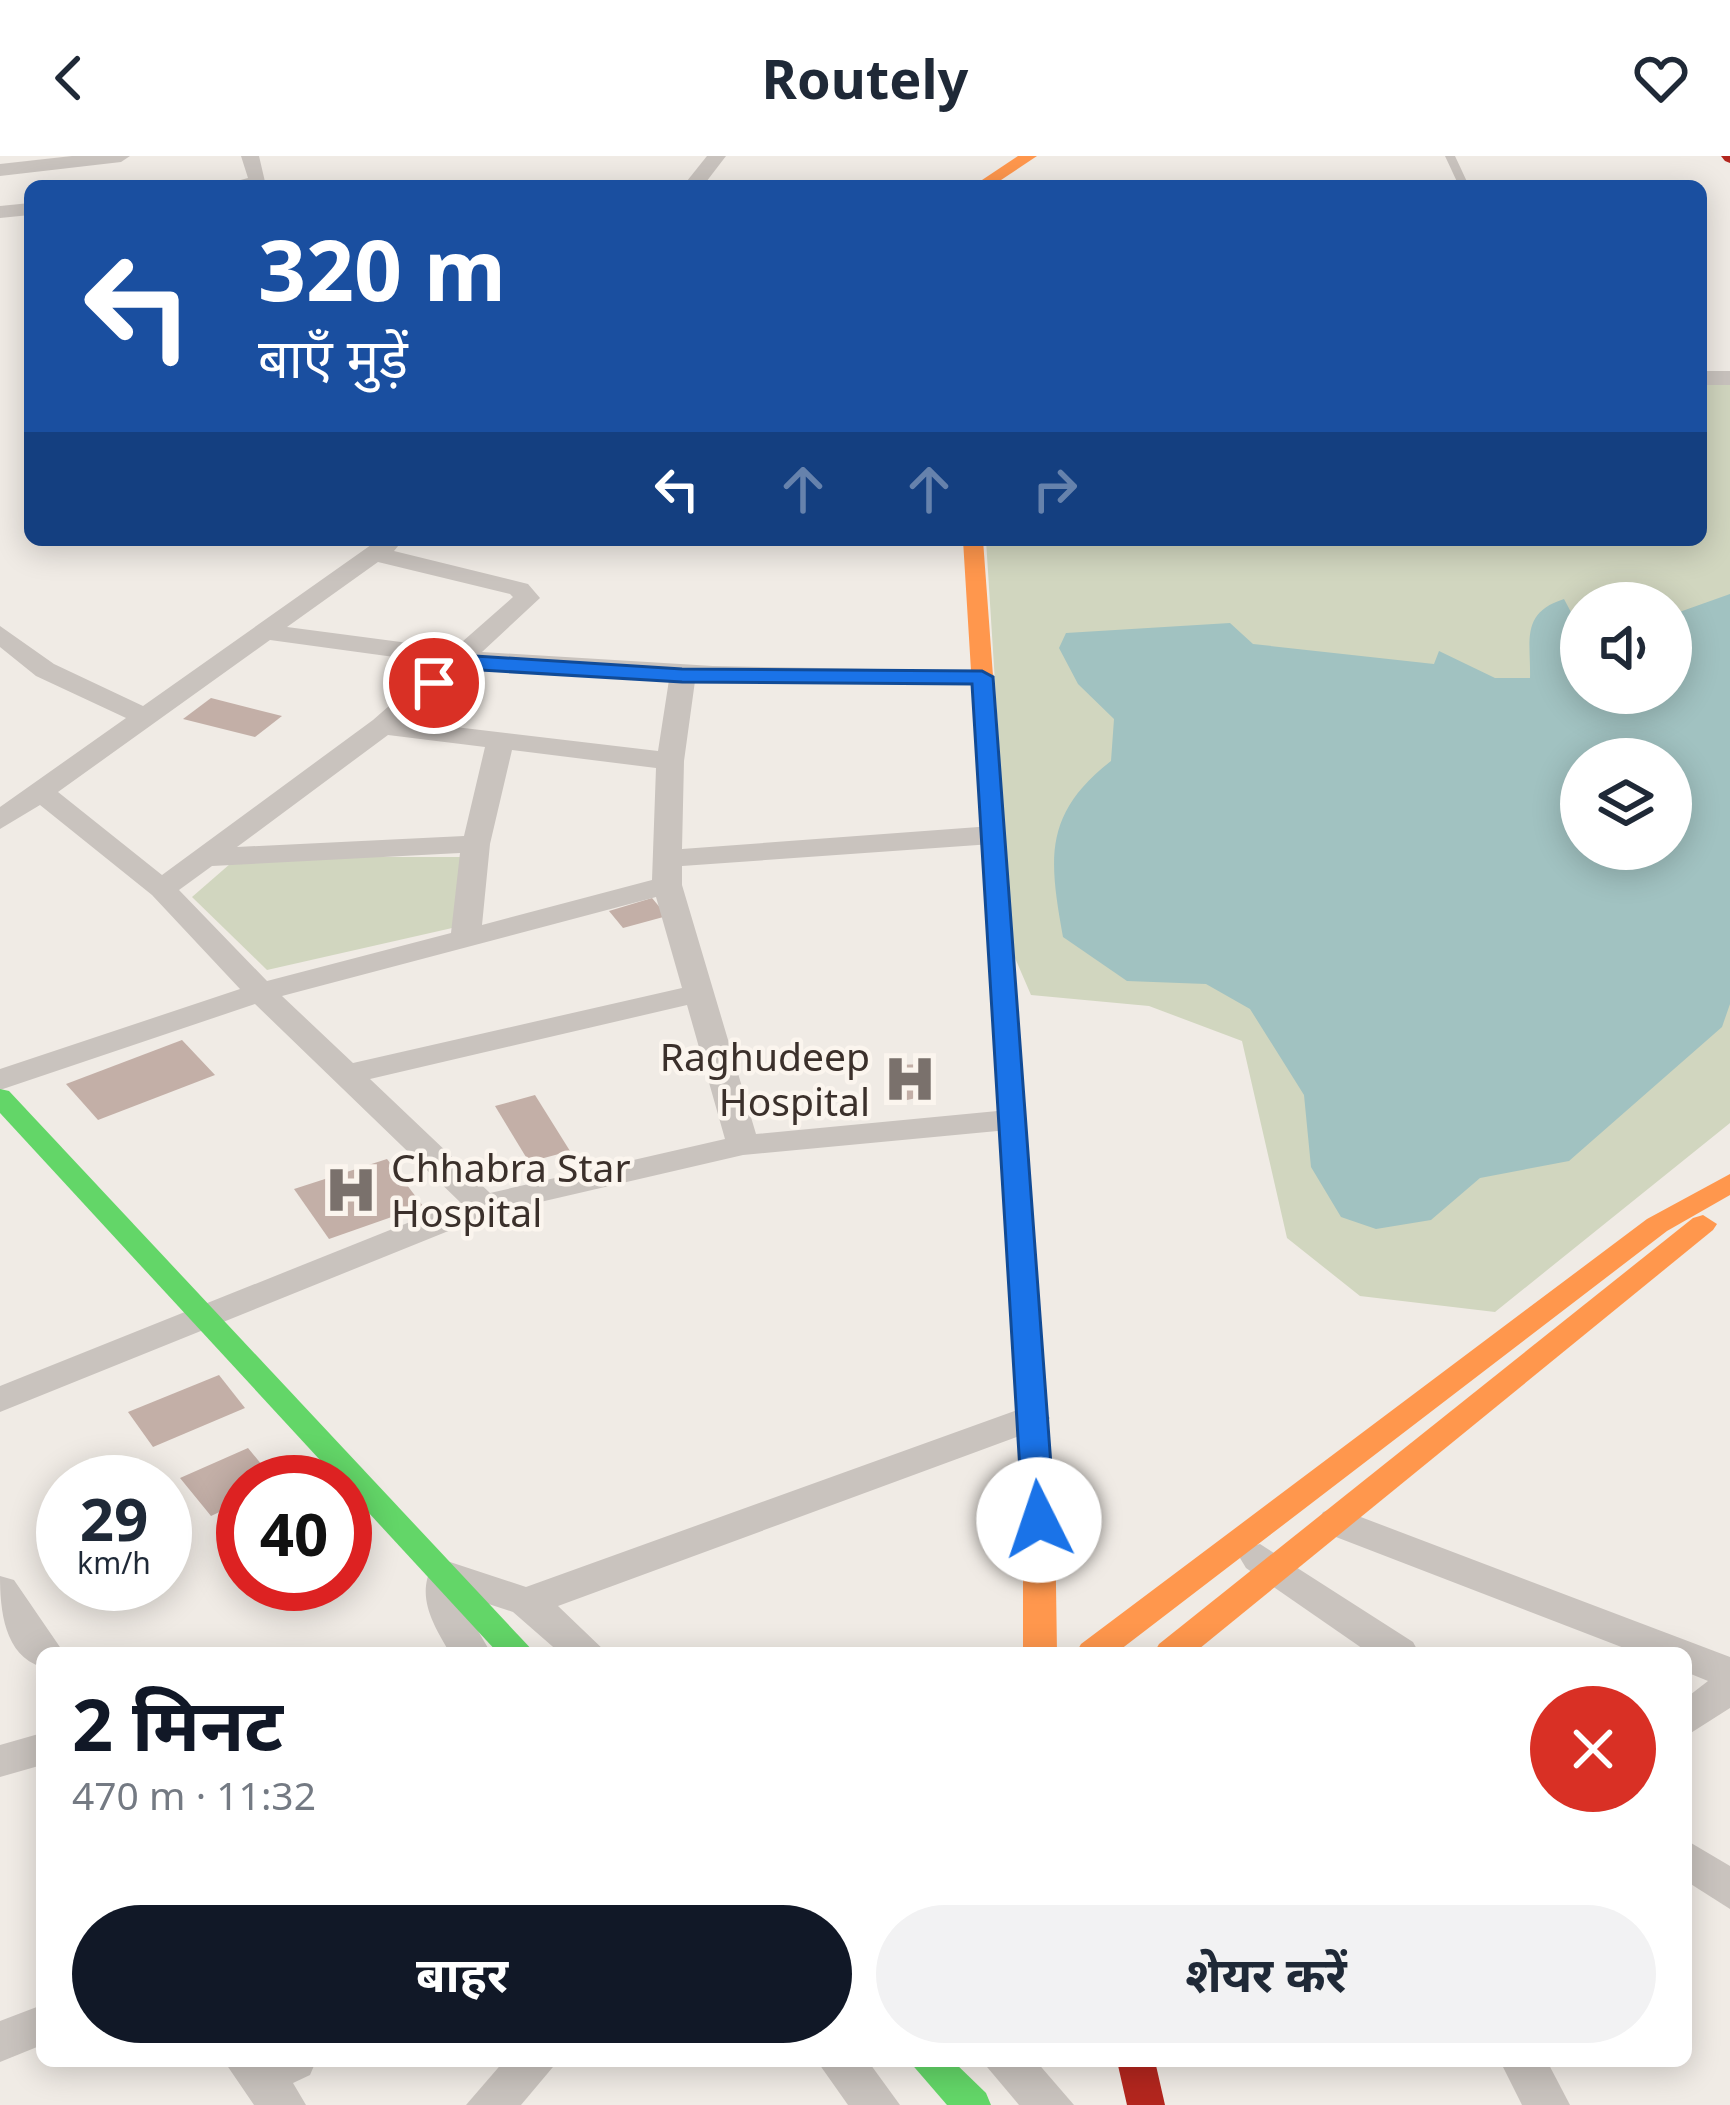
<!DOCTYPE html>
<html lang="hi">
<meta charset="utf-8">
<style>
:root{--surface:#fff;--page:#f2f2f3;--text:#1f2937;--muted:#747a83;--accent:#111827}
body{margin:0;font-family:"Noto Sans","Noto Sans Devanagari",sans-serif;background:var(--page);color:var(--text);height:100vh;display:flex;flex-direction:column;font-size:45px;white-space:nowrap}
*{box-sizing:border-box;margin:0}
p{font-size:39px;color:var(--muted)}
.icon{flex:none;width:66px;height:66px;fill:none;stroke:currentColor;stroke-width:2;stroke-linecap:round;stroke-linejoin:round}
.map{position:relative;flex:1;overflow:hidden}
.side{position:absolute;left:36px;top:1491px;width:1656px;height:420px;display:flex;flex-direction:column;background:var(--surface);border-radius:18px;box-shadow:0 6px 30px #0003}
.side>*{flex:none}
.guide{position:absolute;left:24px;top:24px;width:1683px;height:366px;border-radius:18px;box-shadow:0 6px 30px #0003;background:#1a4fa0;color:#fff;overflow:hidden}
.controls{position:absolute;left:1560px;top:426px;display:grid;gap:24px}
.controls a{display:grid;place-items:center;width:132px;height:132px;border-radius:50%;background:var(--surface);box-shadow:0 6px 30px #0003;font-size:60px}
.speed{position:absolute;left:36px;top:1299px;display:flex;gap:24px;font-size:60px;font-weight:700;text-align:center}
.speed>*{display:grid;place-content:center;width:156px;height:156px;border-radius:50%;background:var(--surface);box-shadow:0 6px 30px #0003;line-height:1}
.speed small{font-size:30px;font-weight:400}
.speed .limit{border:18px solid #d22;background:#fff;color:#111}
.pin{position:absolute;display:grid;place-items:center;width:102px;height:102px;color:#fff;margin:-51px;border:6px solid #fff;border-radius:50%;box-shadow:0 3px 12px #0007}
.me{position:absolute;width:132px;margin:-66px;rotate:356deg;stroke-linejoin:round;filter:drop-shadow(0 0 9px #0008)}
.turn{display:flex;align-items:center;gap:42px;height:252px;padding:0 36px;font-size:54px}
.turn .icon{width:156px;height:156px;stroke-width:2.5}
.turn b{display:block;font-size:84px;line-height:102px}
.lanes{display:flex;align-items:center;height:114px;padding:0 36px;background:#0003;justify-content:center;gap:60px;direction:ltr}
.lanes .off{opacity:.35}
.round{display:grid;place-items:center;flex:none;width:126px;height:126px;border-radius:63px;background:var(--page)}
.summary{display:flex;align-items:center;justify-content:space-between;height:204px;padding:0 36px}
h1{font-size:72px;font-weight:700;line-height:90px;color:var(--accent)}
.action{display:flex;gap:24px;margin-top:auto;padding:24px 36px}
.action a{flex:1;height:138px;border-radius:72px;background:var(--accent);color:#fff;font-size:48px;font-weight:700;line-height:138px;text-align:center}
.action a+a{background:var(--page);color:var(--text)}
header{display:flex;justify-content:space-between;align-items:center;height:156px;padding:0 36px;background:var(--surface);font-size:54px;font-weight:700}
.map>svg:first-child{display:block}
.green{fill:#d1d6bf;fill-rule:evenodd}
.water{fill:#a1c2c1;fill-rule:evenodd}
.building{fill:#c3afa7}
.lines{fill:none;stroke-linecap:round;stroke-linejoin:round}
.lane{fill:#c9c3be;fill-rule:evenodd}
.street{fill:#c9c3be;fill-rule:evenodd}
.fast{fill:#63d668;fill-rule:evenodd}
.slow{fill:#ff974d;fill-rule:evenodd}
.jam{fill:#b3261e;fill-rule:evenodd}
.route{fill:#1a73e8;stroke:#114b97;stroke-width:3}
.labels{text-anchor:middle;stroke-width:9;stroke-linejoin:round;paint-order:stroke}
.poi-label{font-size:39px;fill:#3b302b;stroke:#fbf5ee;text-anchor:end}
</style>
<header><svg class="icon" aria-label="back" viewBox="0 0 24 24"><path d="M15 5l-7 7 7 7"/></svg>Routely<svg class="icon" aria-label="heart" viewBox="0 0 24 24"><path d="M12 20l-8-8c-3-5 5-10 8-4 3-6 11-1 8 4z"/></svg></header>
<div class="map">
<svg width="1730" height="1949" viewBox="0 0 1730 1949">
<rect width="100%" height="100%" fill="#f0ebe5"/>
<g class="green">
<path d="M1701,225H1730V967L1495,1156L1360,1140L1287,1082L1242,885L1149,850L1031,839L1012,795L986,384H1701ZM1581,447H1671V537H1581ZM1581,603H1671V693H1581Z"/>
<polygon points="238,701 464,701 461,770 267,814 192,741"/>
</g>
<path class="water" d="M1730,438V848L1722,871L1569,1005L1480,1022L1431,1064L1376,1073L1341,1061L1311,1011L1304,939L1250,853L1206,828L1127,825L1063,781C1049,703 1043,658 1111,605L1114,563L1078,528L1059,492L1066,477L1230,467L1253,488L1434,508L1439,495L1495,522H1530C1531,485 1520,457 1564,443L1581,475V537H1671V459ZM1581,603H1671V693H1581Z"/>
<g class="building">
<polygon points="211,542 282,560 255,581 183,563"/>
<polygon points="652,742 667,760 623,772 609,755"/>
<polygon points="182,884 215,919 98,964 66,928"/>
<polygon points="927,908 930,939 898,946 895,909"/>
<polygon points="535,939 570,995 529,1006 495,950"/>
<polygon points="387,1003 423,1050 329,1083 294,1033"/>
<polygon points="219,1219 245,1252 153,1291 128,1256"/>
<polygon points="248,1292 276,1326 243,1326 243,1345 211,1360 180,1322"/>
</g>
<g class="lines">
<polygon class="lane" points="1445,0 1455,0 1469,30 1459,30"/>
<g class="street">
<polygon points="72,0 130,0 121,6 0,20 0,8"/>
<polygon points="241,0 259,0 266,30 218,30 248,22"/>
<polygon points="707,0 726,0 703,30 683,30"/>
<polygon points="30,47 30,59 0,62 0,50"/>
<rect x="1701" y="215" width="29" height="14"/>
<path d="M378,384H403L394,395L528,428L540,442L482,496L713,510L991,515L995,521L982,529L695,525L684,605L682,693L992,670L1006,679L992,688L682,710V729L756,978L1008,954L1024,964L1008,974L743,999L493,1057L0,1256V1230L460,1046L255,848L0,934V913L240,833L152,739L40,649L0,673V651L126,562L36,520L0,491V470L54,508L143,550ZM378,406L510,438L513,441L454,493L287,471ZM270,484L438,507L373,564L162,719L58,636ZM466,510L669,524L658,595L405,565ZM388,579L485,591L464,680L237,691ZM512,594L656,612L652,724L482,769L490,688ZM460,697L451,777L267,825L179,734L212,710ZM656,741L682,832L353,907L282,840ZM687,849L725,983L490,1037L370,923Z"/>
<path d="M1031,1249L1044,1253L1050,1262L1044,1271L558,1450L607,1497H560L513,1456L467,1441L468,1458L491,1497H450C434,1470 415,1440 433,1409L447,1405L526,1431Z"/>
<polygon points="1337,1352 1730,1501 1730,1552 1686,1580 1686,1542 1708,1525 1686,1516 1686,1497 1637,1497 1323,1376 1318,1366 1323,1356"/>
<polygon points="1260,1388 1413,1486 1419,1497 1369,1497 1246,1412 1240,1402 1246,1392"/>
<path d="M0,1420L14,1424L64,1497H42V1511C4,1500 0,1453 0,1420Z"/>
<polygon points="42,1577 42,1609 0,1621 0,1589"/>
<polygon points="1686,1684 1730,1710 1730,1753 1686,1725"/>
<polygon points="42,1849 42,1889 0,1906 0,1865"/>
<polygon points="224,1905 316,1905 310,1919 293,1927 306,1949 254,1949"/>
<polygon points="504,1905 558,1905 521,1949 466,1949"/>
<polygon points="817,1905 868,1905 900,1949 848,1949"/>
<polygon points="982,1905 1036,1905 1074,1949 1019,1949"/>
<polygon points="1500,1905 1547,1905 1570,1949 1522,1949"/>
</g>
<g class="fast">
<polygon points="0,933 9,935 535,1497 498,1497 0,957"/>
<polygon points="909,1905 953,1905 986,1937 991,1949 947,1949"/>
</g>
<g class="slow">
<polygon points="1018,0 1037,0 992,30 973,30"/>
<polygon points="963,384 983,384 1055,1363 1057,1497 1023,1497 1023,1363"/>
<polygon points="1730,1018 1730,1039 1667,1075 1116,1497 1076,1497 1081,1488 1647,1063"/>
<polygon points="1703,1059 1717,1068 1713,1074 1194,1497 1154,1497 1159,1488 1693,1062"/>
</g>
<g class="jam">
<polygon points="1721,0 1730,0 1730,7 1725,5"/>
<polygon points="1117,1905 1155,1905 1165,1949 1127,1949"/>
</g>
</g>
<polygon class="route" points="459,499 682,513 982,515 993,521 1055,1364 1051,1372 1039,1375 1023,1364 972,528 682,526 464,513 441,532 426,532 426,523"/>
<defs>
<g id="hospital-bare" transform="scale(4.14)"><path d="M-5-5h3v3.5h4V-5h3V5h-3V1.5h-4V5h-3Z" fill="#7a716c" stroke="#fbf5ee" stroke-width="2.5" paint-order="stroke"/></g>
</defs>
<g fill-rule="evenodd">
<use href="#hospital-bare" x="910" y="923"/>
<use href="#hospital-bare" x="351" y="1034"/>
</g>
<g class="labels">
<g class="poi-label">
<text x="870" y="915">Raghudeep<tspan x="870" dy="45">Hospital</tspan></text>
<text x="391" y="1026" text-anchor="start">Chhabra Star<tspan x="391" dy="45">Hospital</tspan></text>
</g>
</g>
</svg>
<div class="controls">
<a><svg class="icon" aria-label="sound" viewBox="0 0 24 24"><path d="M4 9h4l5-4v14l-5-4H4zM17 9q2 3 0 6"/></svg></a>
<a><svg class="icon" aria-label="layers" viewBox="0 0 24 24"><path d="M12 4l9 5-9 5-9-5zM3 14l9 5 9-5"/></svg></a>
</div>
<div class="speed"><div>29<small>km/h</small></div><div class="limit">40</div></div>
<div class="pin" style="left:434px;top:527px;background:#d93025"><svg class="icon" aria-label="arrive" viewBox="0 0 24 24"><path d="M6 21V4h12l-3 4 3 4H6"/></svg></div>
<svg class="me" style="left:1039px;top:1364px" viewBox="-20 -20 40 40"><circle r="19" fill="#fff"/><path d="M0-13L10 11 0 6-10 11z" fill="#1a73e8"/></svg>
<div class="guide">
<div class="turn"><svg class="icon" aria-label="left" viewBox="0 0 24 24"><path d="M17 20v-9H6M10 6l-5 5 5 5"/></svg><div><b>320 m</b>बाएँ मुड़ें</div></div>
<div class="lanes"><svg class="icon" aria-label="left" viewBox="0 0 24 24"><path d="M17 20v-9H6M10 6l-5 5 5 5"/></svg><svg class="icon off" aria-label="ahead" viewBox="0 0 24 24"><path d="M12 20V5M6 11l6-6 6 6"/></svg><svg class="icon off" aria-label="ahead" viewBox="0 0 24 24"><path d="M12 20V5M6 11l6-6 6 6"/></svg><svg class="icon off" aria-label="right" viewBox="0 0 24 24"><path d="M7 20v-9h11M14 6l5 5-5 5"/></svg></div>
</div>
<section class="side">
<div class="summary"><div><h1>2 मिनट</h1><p>470 m · 11:32</p></div><a class="round" style="background:#d93025;color:#fff"><svg class="icon" aria-label="close" viewBox="0 0 24 24"><path d="M6 6l12 12M18 6L6 18"/></svg></a></div>
<div class="action"><a>बाहर</a><a>शेयर करें</a></div>
</section>
</div>
